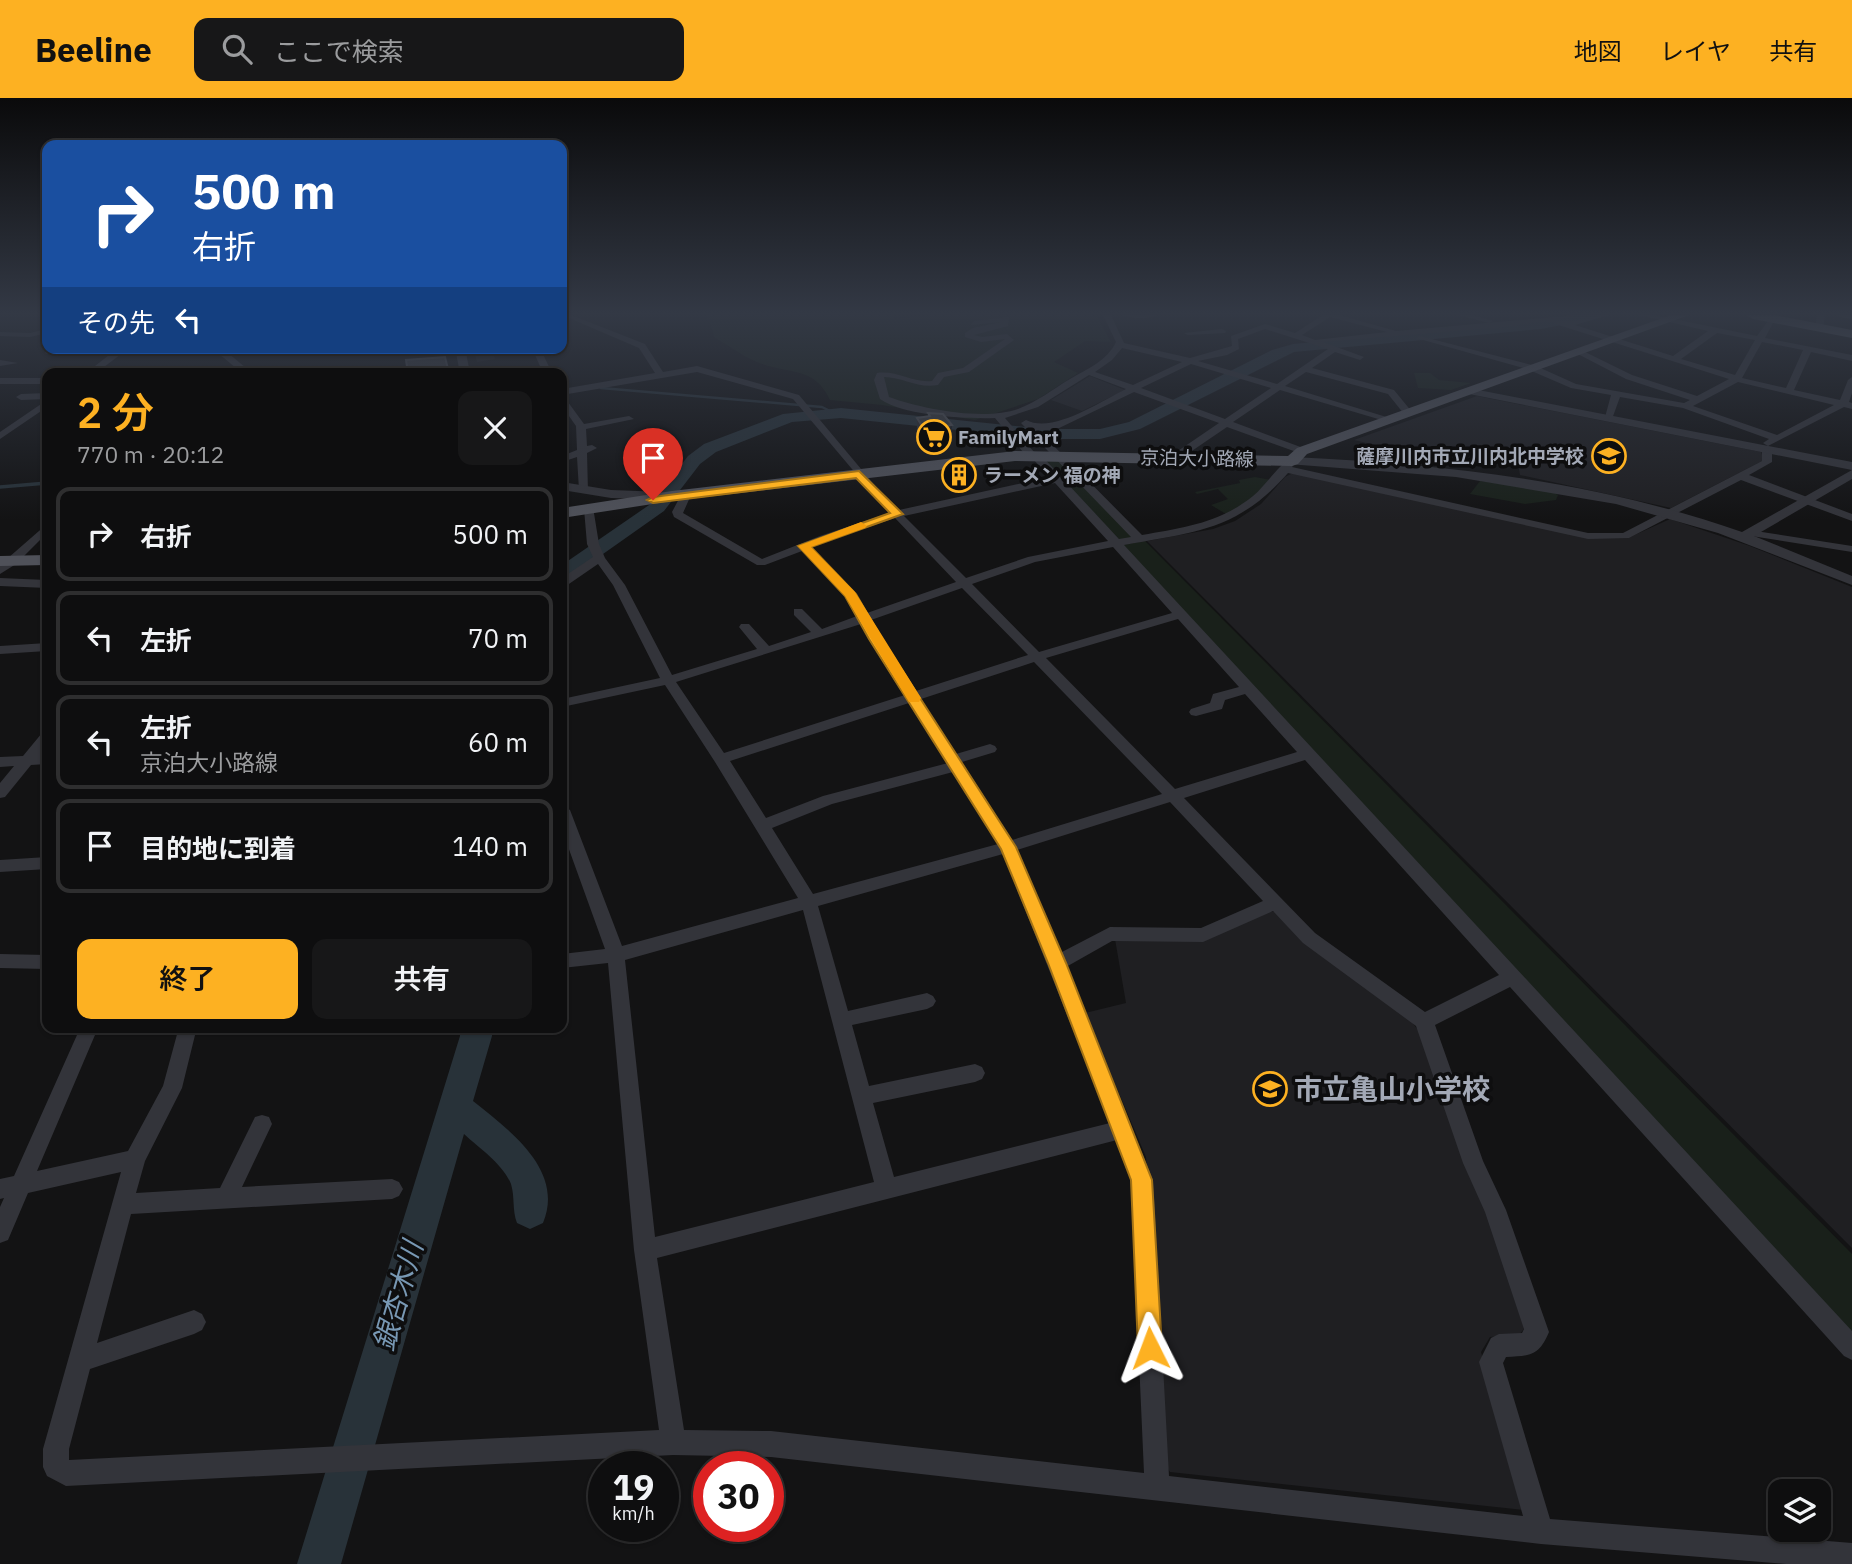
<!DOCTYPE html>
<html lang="ja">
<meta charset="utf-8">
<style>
:root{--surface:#0e0e0f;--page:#171718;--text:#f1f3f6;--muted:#9b9c9e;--line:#2e2e2f;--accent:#fdb122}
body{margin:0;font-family:"IBM Plex Sans","Noto Sans JP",sans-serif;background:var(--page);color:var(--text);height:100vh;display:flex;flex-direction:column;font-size:26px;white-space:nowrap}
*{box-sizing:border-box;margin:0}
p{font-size:23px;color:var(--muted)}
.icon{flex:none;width:38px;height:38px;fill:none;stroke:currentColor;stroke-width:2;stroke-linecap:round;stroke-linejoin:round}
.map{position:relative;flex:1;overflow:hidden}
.sheet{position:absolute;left:42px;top:270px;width:525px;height:665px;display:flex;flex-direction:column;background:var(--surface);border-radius:14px;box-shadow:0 2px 5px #0004,0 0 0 2px var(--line)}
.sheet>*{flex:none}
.banner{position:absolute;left:42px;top:42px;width:525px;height:214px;border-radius:14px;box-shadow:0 2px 5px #0004,0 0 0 2px var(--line);background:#1a4fa0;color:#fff;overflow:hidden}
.controls{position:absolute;left:1768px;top:1381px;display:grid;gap:14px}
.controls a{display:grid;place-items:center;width:63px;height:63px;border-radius:14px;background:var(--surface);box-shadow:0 2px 5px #0004,0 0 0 2px var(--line);font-size:35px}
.speed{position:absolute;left:588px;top:1353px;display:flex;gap:14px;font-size:35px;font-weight:700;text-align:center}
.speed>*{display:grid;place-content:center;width:91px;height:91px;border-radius:50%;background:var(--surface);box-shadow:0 2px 5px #0004,0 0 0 2px var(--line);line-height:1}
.speed small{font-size:18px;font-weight:400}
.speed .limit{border:10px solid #d22;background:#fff;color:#111}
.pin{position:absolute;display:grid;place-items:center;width:60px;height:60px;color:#fff;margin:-72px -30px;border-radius:50% 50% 50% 0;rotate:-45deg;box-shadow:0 0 7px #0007}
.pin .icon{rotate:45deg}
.me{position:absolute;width:77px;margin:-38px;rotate:357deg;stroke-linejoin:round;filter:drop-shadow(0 0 5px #0008)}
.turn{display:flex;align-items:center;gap:24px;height:147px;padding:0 35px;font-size:32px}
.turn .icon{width:91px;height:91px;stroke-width:2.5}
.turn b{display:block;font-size:49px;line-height:60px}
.then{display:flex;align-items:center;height:66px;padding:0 35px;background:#0003;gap:14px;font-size:26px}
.round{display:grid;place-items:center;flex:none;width:74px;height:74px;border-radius:14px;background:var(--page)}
.summary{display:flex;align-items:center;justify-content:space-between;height:119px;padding:0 35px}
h1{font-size:42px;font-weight:600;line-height:52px;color:var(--accent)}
.cta{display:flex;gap:14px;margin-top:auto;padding:14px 35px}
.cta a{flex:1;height:80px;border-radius:14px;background:var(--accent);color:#111;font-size:28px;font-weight:600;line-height:80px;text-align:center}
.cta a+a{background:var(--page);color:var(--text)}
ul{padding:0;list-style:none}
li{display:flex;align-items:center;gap:21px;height:94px;margin:0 14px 10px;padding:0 21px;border:4px solid var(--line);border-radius:14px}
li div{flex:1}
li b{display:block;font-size:26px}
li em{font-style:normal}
header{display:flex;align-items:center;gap:42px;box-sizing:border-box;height:98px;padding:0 35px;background:var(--accent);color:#111}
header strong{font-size:33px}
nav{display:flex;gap:38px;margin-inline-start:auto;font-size:24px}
.search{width:490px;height:63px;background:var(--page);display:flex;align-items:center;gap:18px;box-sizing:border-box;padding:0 24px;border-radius:14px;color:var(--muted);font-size:26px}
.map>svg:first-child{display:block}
.built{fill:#1f1f22}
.green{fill:#19201a}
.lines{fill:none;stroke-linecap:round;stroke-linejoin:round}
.stream-far1{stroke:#283239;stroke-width:2.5}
.stream{stroke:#283239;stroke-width:3.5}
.river{fill:#283239;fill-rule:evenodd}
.minor{fill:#33343a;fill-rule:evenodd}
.tertiary{fill:#33343a;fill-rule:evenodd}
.primary{fill:#4f5159;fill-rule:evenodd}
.trunk{fill:#575a62;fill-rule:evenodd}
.wall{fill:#2c2c30}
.shaded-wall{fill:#1d1d1f}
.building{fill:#393a3e;stroke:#494b51;stroke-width:2}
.route{fill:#fdb122;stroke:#a47316;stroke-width:2}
.slow{fill:#f59e0b}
.labels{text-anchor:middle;stroke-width:7;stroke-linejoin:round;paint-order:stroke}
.far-poi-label{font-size:19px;font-weight:bold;fill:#a3a9b6;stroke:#0e0e0f;text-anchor:start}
.far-street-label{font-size:19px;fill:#a3a9b6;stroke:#0e0e0f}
.near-poi-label{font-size:28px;font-weight:bold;fill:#a3a9b6;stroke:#0e0e0f;text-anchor:start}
.near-water-label{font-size:28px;font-style:italic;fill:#7898b4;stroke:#0e0e0f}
</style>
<header>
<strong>Beeline</strong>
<div class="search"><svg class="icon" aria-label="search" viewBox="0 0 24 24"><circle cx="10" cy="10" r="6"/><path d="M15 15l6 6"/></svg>ここで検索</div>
<nav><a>地図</a><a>レイヤ</a><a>共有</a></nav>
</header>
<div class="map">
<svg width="1852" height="1466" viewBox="0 0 1852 1466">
<rect width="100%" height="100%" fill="#131314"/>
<g class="built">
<polygon points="1090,278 1125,292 1082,313 1051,302"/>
<polygon points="1477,298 1761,354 1764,362 1671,410 1520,377 1518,366 1384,349 1354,342"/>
<polygon points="1293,375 1588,440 1628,440 1670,421 1750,448 1852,489 1852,1150 1147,443 1213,431 1235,423 1261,406 1285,379"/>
<polygon points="1268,813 1276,814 1404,914 1422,937 1487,1113 1526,1228 1520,1236 1490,1239 1481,1254 1524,1412 1170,1374 1165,1366 1146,1059 1085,915 1126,905 1115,841 1206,842"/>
</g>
<g class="green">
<path d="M708,217H892L895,221L930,217H1096L1111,244L1085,243L1054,264L1078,275L1038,301L975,322L882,307L830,302C814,267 788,277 757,264C742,258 728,247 714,239Z"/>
<polygon points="1414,275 1430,275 1439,282 1471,285 1451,292 1418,290"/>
<polygon points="1043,362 1059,362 1133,440 1120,442"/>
<polygon points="1255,379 1271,382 1243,408 1226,416 1211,407 1228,401 1218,391 1197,396 1195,394 1240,385 1239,382"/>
<polygon points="1480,383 1550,392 1558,397 1556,402 1525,406 1470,396"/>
<polygon points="1145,443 1852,1156 1852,1244 1123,447"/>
</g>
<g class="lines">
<polyline class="stream-far1" points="601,290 822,309 834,315 841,315"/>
<polyline class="stream" points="0,389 47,385"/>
<g class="river">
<polygon points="1572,217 1599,217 1592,221 1541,231 1294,254 1140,331 1100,341 1044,341 841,320 792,324 716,354 700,366 664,413 569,480 562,482 562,467 652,405 688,358 704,346 783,316 841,310 1044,331 1100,331 1129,324 1272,252 1293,246 1541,223"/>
<path d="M460,929H492V938L473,1003C509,1032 565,1072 543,1125L530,1131L517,1125C512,1112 515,1099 511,1086C503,1066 479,1050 464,1036L341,1466H297L460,938Z"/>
</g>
<g class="minor">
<path d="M562,217H571L645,246L663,274L697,268L799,297L877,390L899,412L1050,379L1032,360L1027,359L995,320C965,321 905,318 880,301L874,282L877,275C897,272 912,285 932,283L938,275L963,270L1005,241L981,244L965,239V235L973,230L1001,224L971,227L974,223L1009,219L1008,228L974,237L982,239L1007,236L1014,242L969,274L944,279L938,287C918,291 903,279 884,279L889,299C922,311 984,323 1018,311C1037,304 1053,291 1070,281C1087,271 1107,263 1116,244L1103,217H1111L1124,245L1190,260L1232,248L1231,238L1265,226L1295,235L1323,217H1339L1396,233L1578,217L1557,222C1573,227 1591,217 1609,217L1575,227L1673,258L1708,233L1639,217H1654L1757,238L1771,219L1775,221L1765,240L1852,257V263L1811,254L1794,292L1840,302L1848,282L1852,279V295L1849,304L1852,305V311L1844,309L1768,348L1763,345L1769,341L1683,310L1620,299L1612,321L1604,323L1611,297L1571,290L1527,271L1416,240L1420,238L1536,268L1576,286L1684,305L1690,302L1626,281L1574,254L1581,252L1632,277L1697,298L1729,281L1546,223L1505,229L1323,244L1364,259L1360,262L1335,254L1312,270L1394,292L1412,314L1404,316L1388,296L1306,274L1285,288L1393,321L1385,323L1280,292L1233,324L1306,351L1307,353L1302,356L1227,329L1180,361H1172V357L1219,325L1134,294L1055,332H1038L1142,437C1182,430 1220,425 1253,398C1266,387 1278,367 1292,360L1297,363L1292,369L1588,435H1623L1762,363V351L1767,348L1772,351V364L1749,377L1852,416V423L1741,382L1629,440L1588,441L1288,375C1237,433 1195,434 1124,447L1852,1233V1262L1844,1258L1510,889L1435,927L1483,1063L1506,1112L1549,1234C1539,1258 1530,1258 1506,1259L1503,1265L1550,1421L1852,1445V1466H1786L1541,1446L771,1359L673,1357L66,1388L47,1378L43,1369V1351L121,1074L28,1095L8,1142L0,1145V1109L4,1100L0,1101V1081L14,1078L77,937L79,931L85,929L93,931L95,937L37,1073L128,1053L163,988L179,929H197L182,990L145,1063L136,1095L220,1090L255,1019L262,1017L269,1019L272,1026L242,1089L392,1081L399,1084L403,1091L399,1098L392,1101L131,1116L97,1245L194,1212L202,1216L206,1224L202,1232L194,1236L90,1271L69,1351V1362L659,1332L634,1152L608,865L562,870V856L605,851L562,732V707L570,712L622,848L798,800L715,664L665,587L562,609V601L660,580L613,487L598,466L566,488L562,489V480L593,459L587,446L584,411L593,409L599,446L605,460L625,487L672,577L757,551L739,529L741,526H749L769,548L811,534L794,517V511H802L822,531L857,518L845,498L802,453L765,467H757L674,419L672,414L682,395L691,397L683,415L762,461L820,438L889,415L793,301L697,274L562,297V291L655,275L639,250ZM1330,219L1387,234L1315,242L1302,237ZM1265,231L1328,251L1277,286L1198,263L1227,257L1239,251L1238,241ZM1717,235L1755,242L1735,277L1681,261ZM1762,244L1803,252L1786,290L1742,280ZM1122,250L1182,264L1133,287L1095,274L1112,262ZM1191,266L1271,290L1225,321L1141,290ZM1089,277L1126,291C1099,304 1053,336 1026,322L1021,325L1131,439L1119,441L1039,355L1034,354L1005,320L1038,309ZM1738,284L1834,307L1777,337L1693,308ZM1055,385L1108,443L1028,459L966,480L904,418ZM895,420L956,484L867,515L854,493L811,449ZM1113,449L1172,515L1039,554L972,486L1035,464ZM962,490L1028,557L916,593L871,522ZM1178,521L1239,589L1213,596L1210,605L1191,611L1189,614L1191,617L1196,618L1222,611L1225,602L1245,596L1297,654L1175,691L1046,560ZM861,526L905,597L724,655L676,584ZM1034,564L1162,696L1012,742L962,664L995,654L997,651L995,648L990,646L956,656L921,601ZM909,605L948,665L823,698L766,720L730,663ZM1305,662L1499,877L1425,914L1315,835L1184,700ZM953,674L998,746L813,796L772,730L832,706ZM1170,704L1263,803L1201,830L1110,829L1060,855L1017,752ZM1003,756L1110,1025L894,1079L873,1005L975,984L982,981L985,975L982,969L975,966L869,988L852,927L927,911L933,908L936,903L933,898L927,895L848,913L818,808ZM803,812L874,1084L655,1139L625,862ZM1273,813L1303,845L1416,928L1463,1065L1485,1114L1524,1231L1522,1235L1499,1236L1491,1240L1479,1264L1523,1418L1169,1378L1153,1082L1066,869L1112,843L1203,844ZM1117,1042L1131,1082L1144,1375L771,1333L684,1332L657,1160Z"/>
<path d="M1123,217H1158C1150,221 1131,221 1123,217Z"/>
<polygon points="1458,217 1473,217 1493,223 1489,225"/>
<polygon points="1817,217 1825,217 1823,230 1819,232 1815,230"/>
<polygon points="1839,217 1852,217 1852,221 1840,219"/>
<polygon points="47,231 47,235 30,239 0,238 0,234 30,235"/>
<polygon points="1222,231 1226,233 1225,235 1188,237 1184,235"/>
<polygon points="49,250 129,250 96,275 86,275 113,254 56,254 46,256 45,254"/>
<polygon points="212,250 222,250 252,275 242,275"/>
<polygon points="532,250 540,250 552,275 543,275"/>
<polygon points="0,262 18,265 0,268"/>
<rect x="0" y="280" width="47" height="6"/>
<polygon points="47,295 47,301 21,302 16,299 21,296"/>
<polygon points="562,299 565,300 584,326 629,318 634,321 586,331 587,348 592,347 597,350 587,355 588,394 579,392 577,359 562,364 562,358 577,352 576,328 562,308"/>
<polygon points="47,302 47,309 0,341 0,334"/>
<polygon points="47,426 47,435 16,466 0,476 0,467"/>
<polygon points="1749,432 1852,448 1852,454 1745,437 1745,433"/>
<polygon points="0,480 47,482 47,490 0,488"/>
<polygon points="47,545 47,553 0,556 0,548"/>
<polygon points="47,633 47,647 40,657 47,656 47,666 31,667 5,699 0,700 0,685 14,668 0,669 0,659 23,658 42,635"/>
<polygon points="47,759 47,771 0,774 0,762"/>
<polygon points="0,856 47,857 47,871 0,870"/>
</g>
<g class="tertiary">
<polygon points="455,250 465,250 470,275 460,275"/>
<polygon points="1468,290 1852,364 1852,372 1464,295 1464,291"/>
<path d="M1292,359C1444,366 1597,383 1742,434L1852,372V381L1754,438L1852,478V487L1718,435L1616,406L1456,379L1288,366L1286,363Z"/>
<polygon points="562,384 611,392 665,394 672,398 665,402 611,400 562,392"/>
</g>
<g class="primary">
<polygon points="1671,217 1689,217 1307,356 1298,366 1292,368 1015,363 672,403 562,420 562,410 672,393 1015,353 1288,358 1297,350"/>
<polygon points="47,457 47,467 0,468 0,458"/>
</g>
<polygon class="trunk" points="1746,217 1774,217 1852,232 1852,240 1753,221"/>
</g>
<polygon class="wall" points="928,315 952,327 951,342 924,346 917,335 917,320 928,319"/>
<g class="shaded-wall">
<polygon points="400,250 423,250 424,252 403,256"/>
<polygon points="473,250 529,250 530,251 494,257 495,261 477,264"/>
<polygon points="952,327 951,342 924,346 924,331"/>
</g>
<g class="building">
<polygon points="445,259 449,275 408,275 406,262"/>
<polygon points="928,315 943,316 952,327 924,331 917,320 930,318"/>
</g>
<linearGradient id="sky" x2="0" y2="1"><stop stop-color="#0a0a0b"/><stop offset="0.51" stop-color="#333945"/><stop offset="1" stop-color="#333945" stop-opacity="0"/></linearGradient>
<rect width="1852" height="422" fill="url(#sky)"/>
<polygon class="route" points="859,373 903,416 811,449 856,496 882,541 1016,749 1066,865 1152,1082 1162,1250 1158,1258 1150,1261 1141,1258 1138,1250 1131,1082 1048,865 1001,751 869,541 845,498 798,448 890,415 856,380 653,405 647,402 653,399"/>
<polygon class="slow" points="861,424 867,428 865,430 811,449 855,494 921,600 919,604 909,604 845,498 798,448"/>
<defs>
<g id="supermarket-ring" transform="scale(1.75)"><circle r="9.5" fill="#0e0e0f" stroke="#fdb122" stroke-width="1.5"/><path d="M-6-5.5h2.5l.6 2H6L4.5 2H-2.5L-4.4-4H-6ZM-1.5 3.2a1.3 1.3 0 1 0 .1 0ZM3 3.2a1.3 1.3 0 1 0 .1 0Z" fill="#fdb122"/></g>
<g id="school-ring" transform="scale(1.75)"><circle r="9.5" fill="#0e0e0f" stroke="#fdb122" stroke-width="1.5"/><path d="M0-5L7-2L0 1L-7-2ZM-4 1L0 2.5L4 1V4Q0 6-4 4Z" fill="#fdb122"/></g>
<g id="building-ring" transform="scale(1.75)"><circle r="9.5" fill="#0e0e0f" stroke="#fdb122" stroke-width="1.5"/><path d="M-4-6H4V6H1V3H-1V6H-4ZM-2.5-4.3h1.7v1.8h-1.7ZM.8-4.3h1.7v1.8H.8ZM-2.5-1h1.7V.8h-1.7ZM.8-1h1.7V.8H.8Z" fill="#fdb122"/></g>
</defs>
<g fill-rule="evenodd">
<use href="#supermarket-ring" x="934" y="339"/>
<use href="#school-ring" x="1609" y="358"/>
<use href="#building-ring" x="959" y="377"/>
<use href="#school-ring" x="1270" y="991"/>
</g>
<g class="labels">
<g class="far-poi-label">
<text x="958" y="346">FamilyMart</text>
<text x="1584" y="365" text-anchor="end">薩摩川内市立川内北中学校</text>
<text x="984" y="384">ラーメン 福の神</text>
</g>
<g class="far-street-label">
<text transform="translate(1197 360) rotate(1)" y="7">京泊大小路線</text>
</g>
<g class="near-poi-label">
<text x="1294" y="1001">市立亀山小学校</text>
</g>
<g class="near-water-label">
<text transform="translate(398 1198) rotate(-74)" y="10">銀杏木川</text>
</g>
</g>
</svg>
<div class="controls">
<a><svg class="icon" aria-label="layers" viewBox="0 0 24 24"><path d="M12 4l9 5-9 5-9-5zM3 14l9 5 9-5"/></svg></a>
</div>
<div class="speed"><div>19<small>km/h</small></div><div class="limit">30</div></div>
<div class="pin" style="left:653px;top:402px;background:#d93025"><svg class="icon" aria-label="arrive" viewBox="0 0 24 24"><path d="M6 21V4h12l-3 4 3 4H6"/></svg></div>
<svg class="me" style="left:1150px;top:1250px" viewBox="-20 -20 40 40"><path d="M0-17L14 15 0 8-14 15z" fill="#fdb122" stroke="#fff" stroke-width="4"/></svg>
<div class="banner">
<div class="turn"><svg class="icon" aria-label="right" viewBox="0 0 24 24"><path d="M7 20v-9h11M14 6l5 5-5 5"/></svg><div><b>500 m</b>右折</div></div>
<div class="then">その先<svg class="icon" aria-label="left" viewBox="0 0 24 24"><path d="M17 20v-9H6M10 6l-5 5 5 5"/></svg></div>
</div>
<section class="sheet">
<div class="summary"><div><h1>2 分</h1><p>770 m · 20:12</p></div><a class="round"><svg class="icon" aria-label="close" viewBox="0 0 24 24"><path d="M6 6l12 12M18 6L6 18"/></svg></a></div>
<ul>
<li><svg class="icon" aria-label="right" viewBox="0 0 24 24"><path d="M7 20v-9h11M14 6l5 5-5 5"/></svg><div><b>右折</b></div><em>500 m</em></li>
<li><svg class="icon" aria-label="left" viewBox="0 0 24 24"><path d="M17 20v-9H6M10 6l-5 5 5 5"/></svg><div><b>左折</b></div><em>70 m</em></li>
<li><svg class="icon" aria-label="left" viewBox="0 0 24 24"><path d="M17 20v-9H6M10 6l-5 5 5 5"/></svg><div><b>左折</b><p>京泊大小路線</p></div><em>60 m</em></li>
<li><svg class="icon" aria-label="arrive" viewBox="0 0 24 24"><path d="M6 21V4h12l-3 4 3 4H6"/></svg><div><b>目的地に到着</b></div><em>140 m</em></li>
</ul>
<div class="cta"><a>終了</a><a>共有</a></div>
</section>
</div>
